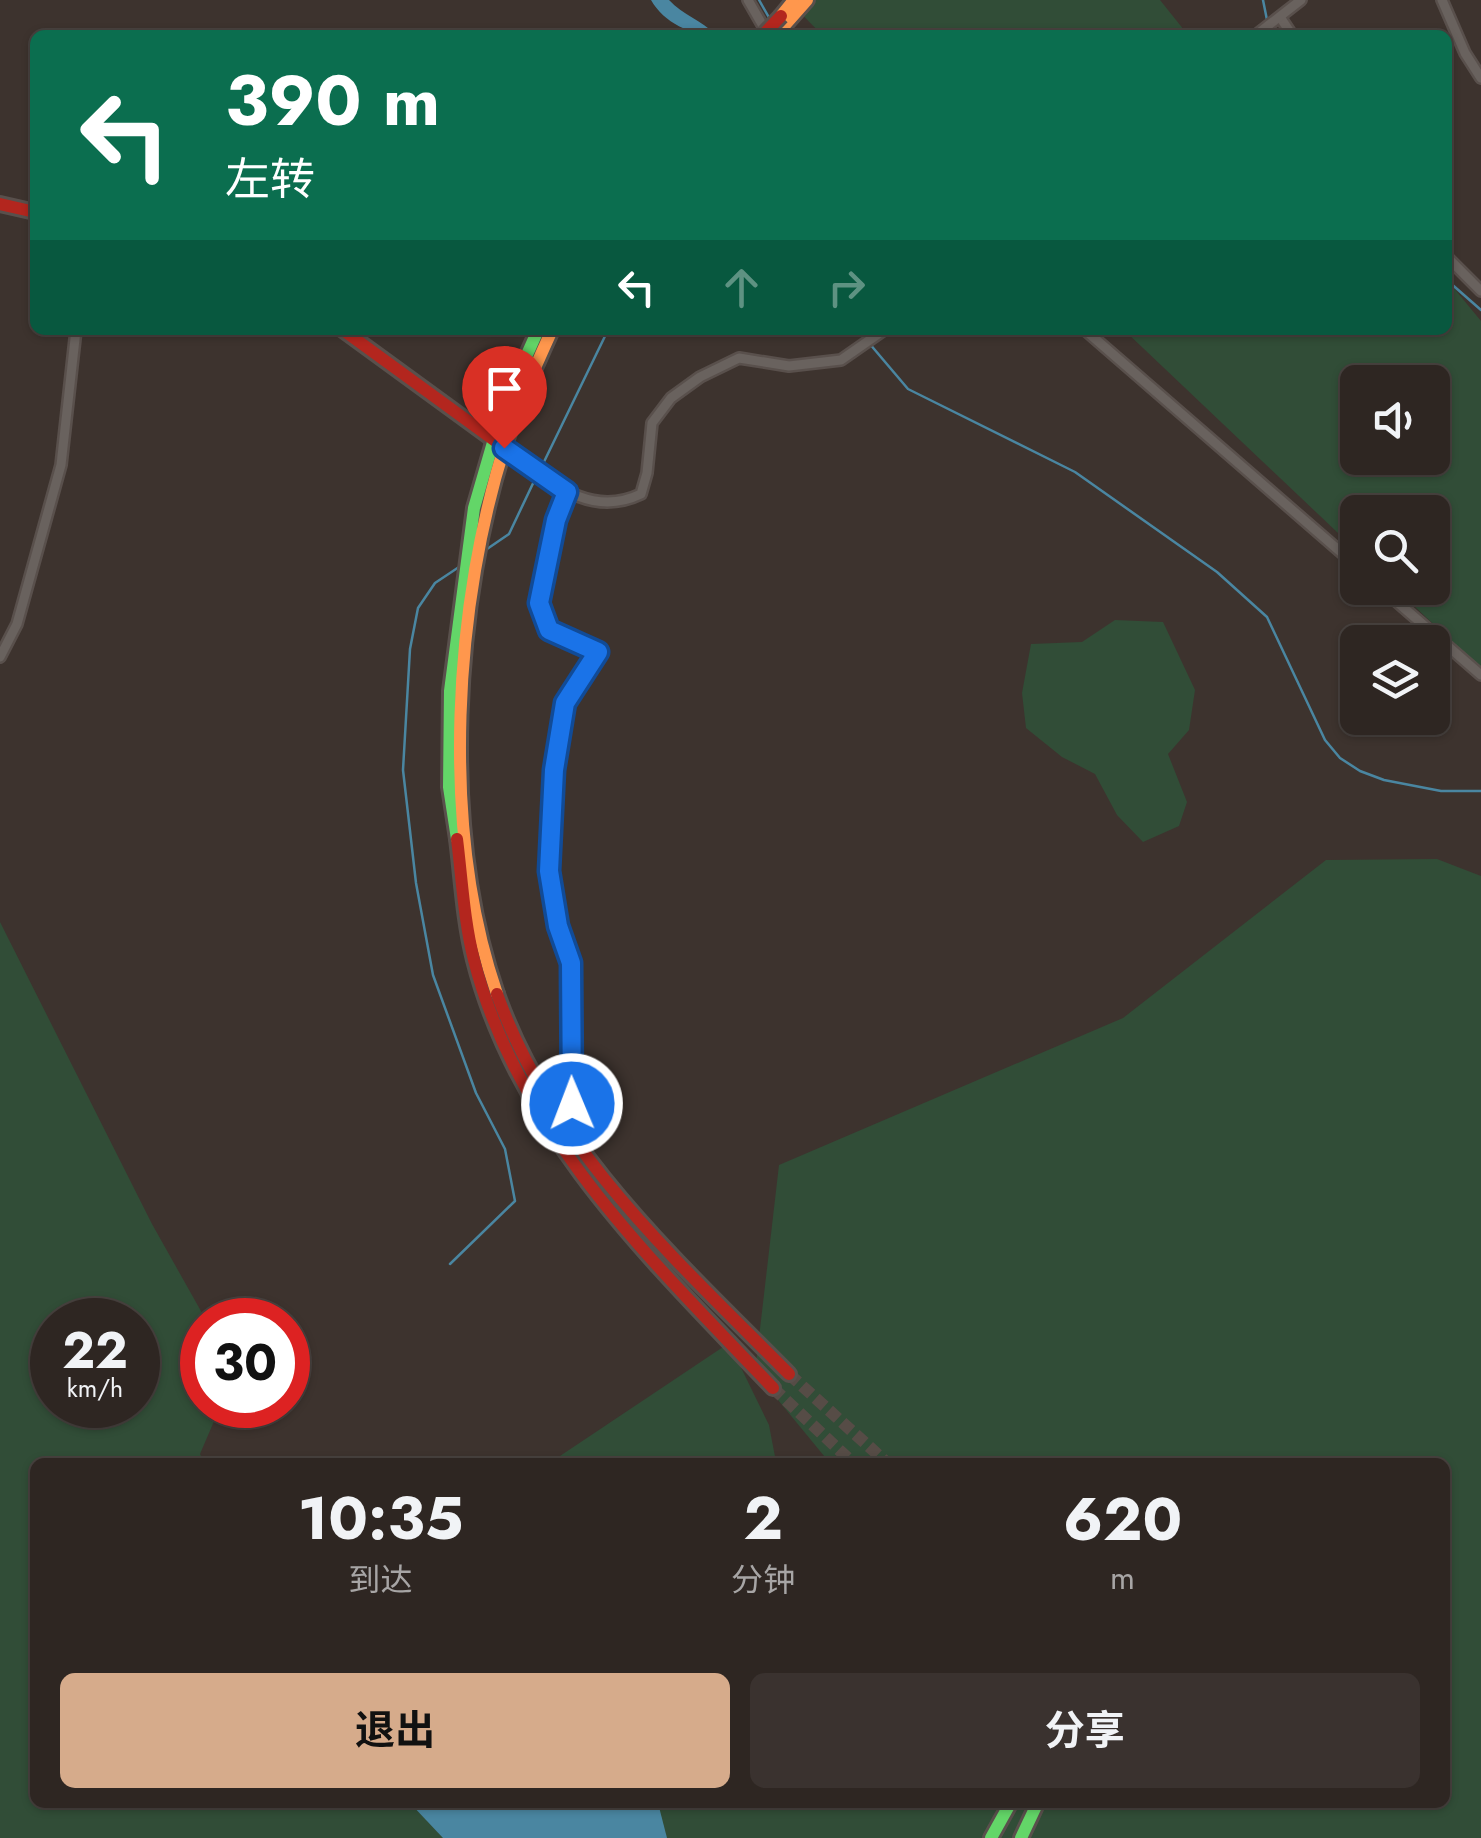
<!DOCTYPE html>
<html lang="zh">
<meta charset="utf-8">
<style>
:root{--surface:#2e2622;--page:#3a322f;--text:#f1f3f6;--muted:#a7a5a5;--line:#494340;--accent:#d6ab8b}
body{margin:0;font-family:Jost,"Noto Sans SC",sans-serif;background:var(--page);color:var(--text);height:100vh;display:flex;flex-direction:column;font-size:38px;white-space:nowrap}
*{box-sizing:border-box;margin:0}
p{font-size:32px;color:var(--muted)}
.icon{flex:none;width:55px;height:55px;fill:none;stroke:currentColor;stroke-width:2;stroke-linecap:round;stroke-linejoin:round}
.map{position:relative;flex:1;overflow:hidden}
.side{position:absolute;left:30px;top:1458px;width:1420px;height:350px;display:flex;flex-direction:column;background:var(--surface);border-radius:15px;box-shadow:0 2px 8px #0004,0 0 0 2px var(--line)}
.side>*{flex:none}
.banner{position:absolute;left:30px;top:30px;width:1422px;height:305px;border-radius:15px;box-shadow:0 2px 8px #0004,0 0 0 2px var(--line);background:#0b6e4f;color:#fff;overflow:hidden}
.tools{position:absolute;left:1340px;top:365px;display:grid;gap:20px}
.tools a{display:grid;place-items:center;width:110px;height:110px;border-radius:15px;background:var(--surface);box-shadow:0 2px 8px #0004,0 0 0 2px var(--line);font-size:50px}
.speed{position:absolute;left:30px;top:1298px;display:flex;gap:20px;font-size:50px;font-weight:700;text-align:center}
.speed>*{display:grid;place-content:center;width:130px;height:130px;border-radius:50%;background:var(--surface);box-shadow:0 2px 8px #0004,0 0 0 2px var(--line);line-height:1}
.speed small{font-size:25px;font-weight:400}
.speed .limit{border:15px solid #d22;background:#fff;color:#111}
.pin{position:absolute;display:grid;place-items:center;width:85px;height:85px;color:#fff;margin:-102px -42px;border-radius:50% 50% 50% 0;rotate:-45deg;box-shadow:0 0 10px #0007}
.pin .icon{rotate:45deg}
.me{position:absolute;width:110px;margin:-55px;rotate:359deg;stroke-linejoin:round;filter:drop-shadow(0 0 8px #0008)}
.turn{display:flex;align-items:center;gap:35px;height:210px;padding:0 30px;font-size:45px}
.turn .icon{width:130px;height:130px;stroke-width:2.5}
.turn b{display:block;font-size:70px;line-height:85px}
.lanes{display:flex;align-items:center;height:95px;padding:0 30px;background:#0003;justify-content:center;gap:50px;direction:ltr}
.lanes .off{opacity:.35}
.eta{display:flex;justify-content:space-evenly;align-items:center;height:170px;text-align:center}
.eta b{font-size:60px;font-weight:700;line-height:70px}
.cta{display:flex;gap:20px;margin-top:auto;padding:20px 30px}
.cta a{flex:1;height:115px;border-radius:15px;background:var(--accent);color:#111;font-size:40px;font-weight:700;line-height:115px;text-align:center}
.cta a+a{background:var(--page);color:var(--text)}
.map>svg:first-child{display:block}
.green{fill:#314d37;fill-rule:evenodd}
.water{fill:#4a86a1}
.lines{fill:none;stroke-linecap:round;stroke-linejoin:round}
.stream{stroke:#4a86a1;stroke-width:2.5}
.secondary-tunnel{stroke:#564c46;stroke-width:12;stroke-dasharray:12 6;stroke-linecap:butt}
.street-casing{stroke:#59504c;stroke-width:14}
.fast-casing{stroke:#59504c;stroke-width:18}
.slow-casing{stroke:#59504c;stroke-width:18}
.jam-casing{stroke:#59504c;stroke-width:18}
.street{stroke:#69625e;stroke-width:9}
.fast{stroke:#63d668;stroke-width:12}
.slow{stroke:#ff974d;stroke-width:12}
.jam{stroke:#b3261e;stroke-width:12}
.jam-bridge-casing{stroke:#59504c;stroke-width:18;stroke-linecap:butt}
.jam-bridge{stroke:#b3261e;stroke-width:12}
.route-casing{stroke:#114b97;stroke-width:25}
.route{stroke:#1a73e8;stroke-width:18}
</style>
<div class="map">
<svg width="1481" height="1838" viewBox="0 0 1481 1838">
<rect width="100%" height="100%" fill="#3d332e"/>
<g class="green">
<polygon points="788,0 1160,0 1188,35 822,35"/>
<path d="M1448,281L1481,321V669L1395,588H1432V512H1358L1357,551L1124,330H1448ZM1358,382H1432V458H1358Z"/>
<polygon points="1115,620 1163,622 1195,690 1189,730 1168,754 1187,802 1179,826 1143,842 1117,815 1095,774 1062,757 1026,728 1022,693 1031,644 1082,642"/>
<path d="M1437,859L1481,876V1838H0V922L152,1224L206,1320H202V1405H221L200,1454L204,1462H35V1802H1445V1462H829L755,1372L779,1165L1123,1018L1326,860ZM52,1320H138V1405H52Z"/>
<polygon points="729,1343 769,1425 776,1462 551,1462"/>
</g>
<g class="water">
<path d="M651,0H669C683,15 701,20 716,35C691,35 664,23 651,0Z"/>
<polygon points="410,1803 658,1803 667,1838 443,1838"/>
</g>
<g class="lines">
<g class="stream">
<polyline points="759,0 771,21"/>
<polyline points="1263,0 1267,20"/>
<polyline points="1448,281 1481,310"/>
<polyline points="869,343 908,389 1075,472 1217,572 1267,617 1325,740 1340,758 1360,771 1384,780 1441,791 1481,791"/>
<polyline points="541,468 608,330"/>
<polyline points="487,549 509,534 537,475"/>
<polyline points="450,1264 515,1201 505,1149 476,1093 433,975 416,883 403,770 410,649 418,608 435,583 459,567"/>
</g>
<g class="secondary-tunnel">
<polyline points="789,1374 886,1462"/>
<polyline points="773,1388 852,1462"/>
</g>
<g class="street-casing">
<g id="street">
<polyline points="748,0 767,33"/>
<polyline points="1442,0 1465,53 1481,78"/>
<polyline points="1280,17 1292,35"/>
<polyline points="1256,35 1301,0"/>
<polyline points="1448,258 1481,291"/>
<polyline points="1085,330 1358,567"/>
<path d="M504,448C546,477 587,520 641,494L647,473L652,423L671,398L700,377L739,358L789,366L841,360L884,330"/>
<polyline points="567,492 556,520 539,603 549,631 598,652 565,703 554,769 549,871 558,926 571,963 572,1105"/>
<polyline points="1381,588 1481,675"/>
<polyline points="0,657 17,624 61,465 76,330"/>
</g>
</g>
<g class="fast-casing">
<g id="fast">
<polyline points="457,839 449,787 450,691 474,508 503,408 538,330"/>
<polyline points="991,1838 1011,1802"/>
<polyline points="1021,1838 1038,1802"/>
</g>
</g>
<g class="slow-casing">
<g id="slow">
<polyline points="781,16 794,0"/>
<polyline points="776,35 807,0"/>
<path d="M497,994C440,828 453,602 508,436C520,400 536,365 552,330"/>
</g>
</g>
<g class="jam-casing">
<g id="jam">
<polyline points="0,204 35,212"/>
<polyline points="343,330 498,443"/>
<path d="M457,839C462,879 464,921 474,960C518,1134 654,1263 773,1388"/>
<path d="M497,994C552,1149 676,1260 789,1374"/>
</g>
</g>
<use href="#street" class="street"/>
<use href="#fast" class="fast"/>
<use href="#slow" class="slow"/>
<use href="#jam" class="jam"/>
<g class="jam-bridge-casing">
<polyline id="jam-bridge" points="763,35 781,16"/>
</g>
<use href="#jam-bridge" class="jam-bridge"/>
</g>
<g class="lines">
<g class="route-casing">
<polyline id="route" points="504,448 567,492 556,520 539,603 549,630 598,652 565,703 554,770 549,871 558,926 571,963 572,1104"/>
</g>
<use href="#route" class="route"/>
</g>
</svg>
<div class="tools">
<a><svg class="icon" aria-label="sound" viewBox="0 0 24 24"><path d="M4 9h4l5-4v14l-5-4H4zM17 9q2 3 0 6"/></svg></a>
<a><svg class="icon" aria-label="search" viewBox="0 0 24 24"><circle cx="10" cy="10" r="6"/><path d="M15 15l6 6"/></svg></a>
<a><svg class="icon" aria-label="layers" viewBox="0 0 24 24"><path d="M12 4l9 5-9 5-9-5zM3 14l9 5 9-5"/></svg></a>
</div>
<div class="speed"><div>22<small>km/h</small></div><div class="limit">30</div></div>
<div class="pin" style="left:504px;top:448px;background:#d93025"><svg class="icon" aria-label="arrive" viewBox="0 0 24 24"><path d="M6 21V4h12l-3 4 3 4H6"/></svg></div>
<svg class="me" style="left:572px;top:1104px" viewBox="-20 -20 40 40"><circle r="17" fill="#1a73e8" stroke="#fff" stroke-width="3"/><path d="M0-11L8 9 0 5-8 9z" fill="#fff"/></svg>
<div class="banner">
<div class="turn"><svg class="icon" aria-label="left" viewBox="0 0 24 24"><path d="M17 20v-9H6M10 6l-5 5 5 5"/></svg><div><b>390 m</b>左转</div></div>
<div class="lanes"><svg class="icon" aria-label="left" viewBox="0 0 24 24"><path d="M17 20v-9H6M10 6l-5 5 5 5"/></svg><svg class="icon off" aria-label="ahead" viewBox="0 0 24 24"><path d="M12 20V5M6 11l6-6 6 6"/></svg><svg class="icon off" aria-label="right" viewBox="0 0 24 24"><path d="M7 20v-9h11M14 6l5 5-5 5"/></svg></div>
</div>
<section class="side">
<div class="eta">
<div><b>10:35</b><p>到达</p></div>
<div><b>2</b><p>分钟</p></div>
<div><b>620</b><p>m</p></div>
</div>
<div class="cta"><a>退出</a><a>分享</a></div>
</section>
</div>
